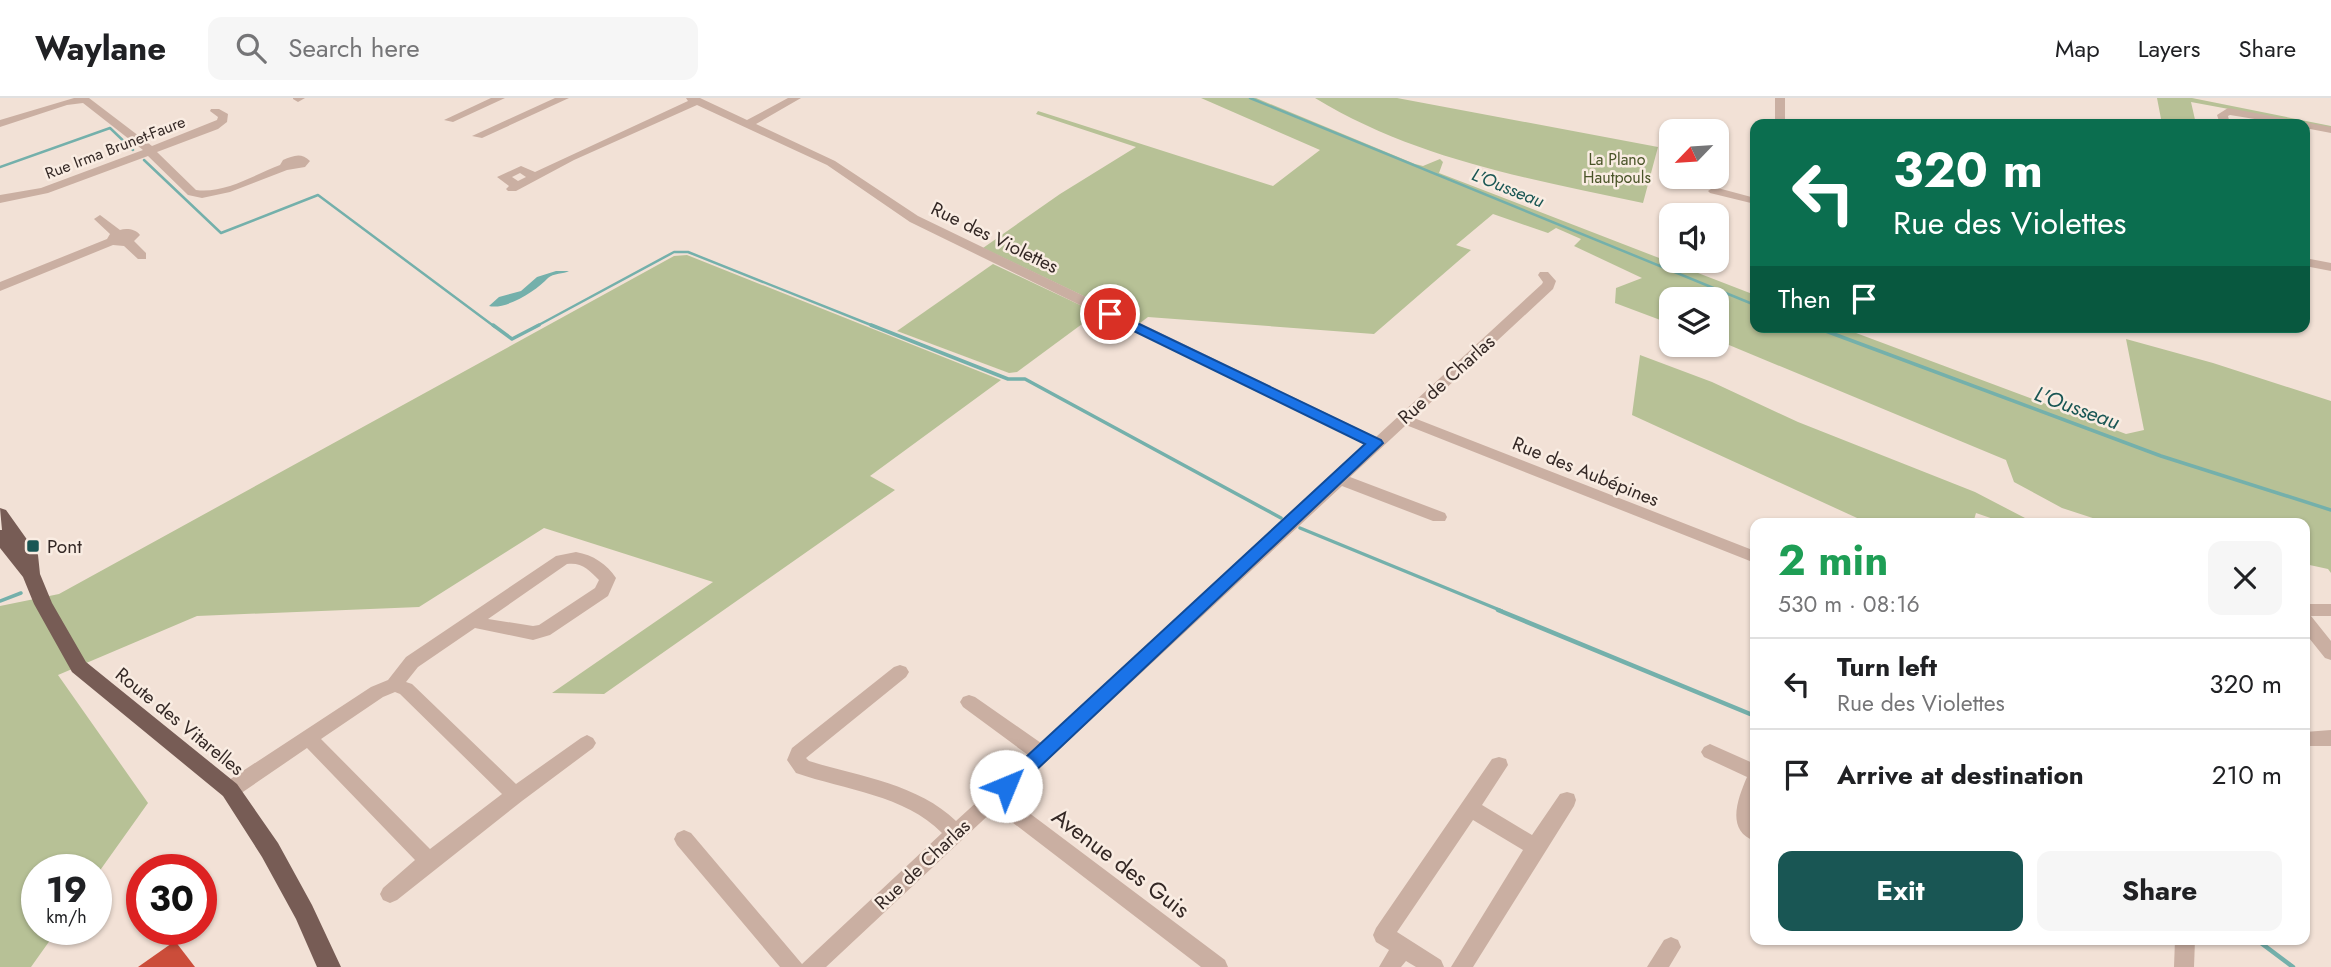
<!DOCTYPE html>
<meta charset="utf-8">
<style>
:root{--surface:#fff;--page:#f6f6f6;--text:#202124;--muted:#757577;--line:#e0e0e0;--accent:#195654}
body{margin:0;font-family:Jost,sans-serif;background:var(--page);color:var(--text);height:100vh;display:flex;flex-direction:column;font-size:26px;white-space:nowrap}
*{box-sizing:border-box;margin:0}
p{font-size:23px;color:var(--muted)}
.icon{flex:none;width:38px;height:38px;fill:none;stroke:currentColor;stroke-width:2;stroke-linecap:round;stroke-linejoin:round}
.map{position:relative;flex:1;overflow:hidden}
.panel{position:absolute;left:1750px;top:420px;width:560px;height:427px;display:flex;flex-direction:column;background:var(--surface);border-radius:14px;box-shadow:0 2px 5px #0004}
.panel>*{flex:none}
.hud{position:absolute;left:1750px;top:21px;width:560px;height:214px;border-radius:14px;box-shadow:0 2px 5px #0004;background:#0b6e4f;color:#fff;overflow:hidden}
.needle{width:46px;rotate:245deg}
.controls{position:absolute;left:1659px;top:21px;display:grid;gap:14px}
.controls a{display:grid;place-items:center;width:70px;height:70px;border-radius:14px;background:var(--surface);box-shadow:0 2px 5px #0004;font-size:35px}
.speed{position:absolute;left:21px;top:756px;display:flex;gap:14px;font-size:35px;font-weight:700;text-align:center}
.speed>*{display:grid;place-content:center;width:91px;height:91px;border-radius:50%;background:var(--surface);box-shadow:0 2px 5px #0004;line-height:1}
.speed small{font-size:18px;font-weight:400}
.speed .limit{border:10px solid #d22;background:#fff;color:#111}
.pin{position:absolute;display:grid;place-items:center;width:60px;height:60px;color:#fff;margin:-30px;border:4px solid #fff;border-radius:50%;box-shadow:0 2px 7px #0007}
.me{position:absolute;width:77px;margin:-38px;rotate:45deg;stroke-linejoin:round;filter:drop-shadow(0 0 5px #0008)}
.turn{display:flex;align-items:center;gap:24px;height:147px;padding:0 28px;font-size:32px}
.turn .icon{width:91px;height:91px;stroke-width:2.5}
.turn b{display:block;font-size:49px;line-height:60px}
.then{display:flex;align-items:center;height:66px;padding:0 28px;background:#0003;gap:14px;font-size:26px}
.round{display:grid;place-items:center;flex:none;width:74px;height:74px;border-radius:14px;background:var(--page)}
.head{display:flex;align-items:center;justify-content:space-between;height:119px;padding:0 28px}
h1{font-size:42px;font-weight:700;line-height:52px;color:#1e9e55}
.action{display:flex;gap:14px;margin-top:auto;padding:14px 28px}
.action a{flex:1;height:80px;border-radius:14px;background:var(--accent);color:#fff;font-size:28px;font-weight:700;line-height:80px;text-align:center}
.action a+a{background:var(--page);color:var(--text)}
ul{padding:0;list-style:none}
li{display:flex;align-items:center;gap:21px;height:91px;padding:0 28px;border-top:2px solid var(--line)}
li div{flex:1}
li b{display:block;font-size:26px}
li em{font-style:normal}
header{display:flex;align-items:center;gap:42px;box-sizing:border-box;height:98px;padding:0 35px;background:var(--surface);border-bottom:2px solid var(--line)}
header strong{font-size:33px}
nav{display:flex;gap:38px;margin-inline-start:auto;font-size:24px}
.search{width:490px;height:63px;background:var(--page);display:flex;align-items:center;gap:18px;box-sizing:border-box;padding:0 24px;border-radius:14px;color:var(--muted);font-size:26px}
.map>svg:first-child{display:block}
.green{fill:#b7c196}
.water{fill:#74b0ab}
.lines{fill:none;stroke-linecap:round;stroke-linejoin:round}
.stream-far2{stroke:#74b0ab;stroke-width:2.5}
.stream-far1{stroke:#74b0ab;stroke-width:3.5}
.stream{stroke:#74b0ab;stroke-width:4.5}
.building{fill:#cb4d3a}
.minor{fill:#caafa2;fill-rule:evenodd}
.major{fill:#775c55;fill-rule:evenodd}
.route{fill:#1a73e8;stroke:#114b97;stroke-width:2}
.poi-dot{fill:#195654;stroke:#f9ece2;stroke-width:2.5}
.labels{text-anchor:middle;stroke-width:5;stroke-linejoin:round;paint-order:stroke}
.far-street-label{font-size:16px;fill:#342825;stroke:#f9ece2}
.far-park-label{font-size:16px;fill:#485327;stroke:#f9ece2}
.far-water-label{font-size:18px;font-style:italic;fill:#195654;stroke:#f9ece2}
.street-label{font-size:19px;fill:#342825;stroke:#f9ece2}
.poi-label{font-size:19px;fill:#342825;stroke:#f9ece2;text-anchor:start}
.water-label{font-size:21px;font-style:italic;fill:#195654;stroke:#f9ece2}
.near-street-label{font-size:23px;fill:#342825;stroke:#f9ece2}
</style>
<header>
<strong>Waylane</strong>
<div class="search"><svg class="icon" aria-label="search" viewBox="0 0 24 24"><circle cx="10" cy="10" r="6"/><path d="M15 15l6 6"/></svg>Search here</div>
<nav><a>Map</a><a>Layers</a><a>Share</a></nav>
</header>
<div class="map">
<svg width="2331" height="869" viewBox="0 0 2331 869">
<rect width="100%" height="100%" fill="#f2e1d6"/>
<g class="green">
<polygon points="1201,0 1256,0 1415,66 1423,68 1440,61 1443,64 1439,75 1755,197 1755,229 1840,229 2126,336 2144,332 2126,241 2213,265 2331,303 2331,475 2328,471 2305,466 2305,425 2108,425 2062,410 2014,384 2006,362 1717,242 1717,201 1671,201 1671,226 1615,205 1616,190 1642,180 1574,148 1581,141 1556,130 1548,135 1493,116 1456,147 1471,152 1374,236 1148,219 1140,225 983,150 1060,96 1136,49 1036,16 1038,13 1273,88 1320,52"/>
<path d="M1315,0H1397L1658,49L1643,105C1530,81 1415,61 1315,0Z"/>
<polygon points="2157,0 2192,0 2331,28 2331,30 2191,4 2196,26 2162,26"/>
<polygon points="687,157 1001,282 870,378 895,392 604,596 552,595 713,484 544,430 419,509 197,518 58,577 148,705 96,778 96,772 37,772 37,831 58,831 31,869 0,869 0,508 59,496 674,158"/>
<polygon points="993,166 1097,215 1017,274 1009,275 897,233"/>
<polygon points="1640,257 1712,284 1798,324 1975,394 2025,420 2026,425 2005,425 1976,415 1973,425 1868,425 1632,317"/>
</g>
<path class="water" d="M556,173H569C564,176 553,175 548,180C537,192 507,212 489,208L499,199L521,193L537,179Z"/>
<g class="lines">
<g class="stream-far2">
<polyline points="1250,0 1755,207"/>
<polyline points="144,62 221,135 318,97 495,229"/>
<polyline points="0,69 110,30 133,52"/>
<polyline points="535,229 674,154 688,154 876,229"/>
</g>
<g class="stream-far1">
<polyline points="493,227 512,241 539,227"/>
<polyline points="871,227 1008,281 1025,281 1281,420"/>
<polyline points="1815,229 2161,358 2331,412"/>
<polyline points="1300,430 1502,513"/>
<polyline points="0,503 21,495"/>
</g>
<g class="stream">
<polyline points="1498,512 1755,618"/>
<polyline points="2257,842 2293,869"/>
</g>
</g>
<polygon class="building" points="175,843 195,869 138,869"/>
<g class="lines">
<g class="minor">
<path d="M74,0H89L152,48L217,22L218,19L210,13L211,11H219L228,16L227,24L218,31L157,54L196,92C224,96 254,77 280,67L283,62C293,58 301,54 310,63L305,69L287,72L230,94L202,100L188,97L148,58L48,95L0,105V97L41,90L143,52L83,5L67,7L0,29V22Z"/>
<polygon points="305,0 298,4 293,1 293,0"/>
<polygon points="491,0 505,0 453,24 444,22"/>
<polygon points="555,0 569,0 482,40 472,38"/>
<path d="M686,0H700L747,22L788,0H801L756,26L835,63L918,118L1376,339L1542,186L1543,184L1538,177L1540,174H1548L1556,183L1553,191L1414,320L1755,453V465L1406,327L1350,379L1445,415L1447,419L1445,423H1433L1342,388L1008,699L1225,862L1228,869H1201L995,711L826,869H780L677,747L674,741L677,735L684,732L691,735L802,866L942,735C905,697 845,692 796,675L787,662L792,650L894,569L900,567L906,569L909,574L906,579L806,660L809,663C858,678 918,686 956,723L1028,657L963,609L960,604L963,599L969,597L975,599L1041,645L1332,376L1367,347L910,124L827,67L697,7L574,62L516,93H508L506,91L509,88L497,79L521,68L535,74L688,3ZM520,75L526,79L518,83L512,79Z"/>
<rect x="1775" y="0" width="10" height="26"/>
<polygon points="2228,10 2331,29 2331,35 2305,30 2305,26 2285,26 2230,17 2228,18 2230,26 2220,26 2217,17"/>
<polygon points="1714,89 1755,100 1755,106 1710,95 1708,93"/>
<path d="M100,117L120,132C126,130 136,131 140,137L134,143L146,155V161H138L124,148L113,147L0,193V184L107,141L110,136L94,121Z"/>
<polygon points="2305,160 2331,165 2331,173 2305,168"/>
<path d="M576,454C593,457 607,466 616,480L608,498L550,537L533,542L475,530L418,569L406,584L412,586L516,686L581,640L587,637L593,640L596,645L593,650L522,703L397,802L390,805L383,802L380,796L383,790L415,762L307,650L237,698L230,700L223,698L221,692L223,686L371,589L388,582L406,559L556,458ZM567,466C582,464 589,472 599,482L595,490L539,527L533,528L488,521ZM395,594L400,596L502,696L430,751L321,641L383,599Z"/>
<polygon points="2305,506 2331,506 2331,518 2311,518 2331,543 2331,562 2325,560 2305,535"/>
<polygon points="2331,632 2331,648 2305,648 2305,634"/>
<path d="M1710,646L1755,666V743C1725,733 1738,700 1747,679L1704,659L1701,654L1704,649Z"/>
<polygon points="1499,659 1506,661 1508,667 1482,707 1532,737 1560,696 1567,694 1574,696 1576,702 1574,708 1473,869 1451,869 1523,752 1473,722 1397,834 1441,862 1444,869 1416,869 1406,863 1401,869 1379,869 1389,852 1376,844 1373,837 1376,830 1492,661"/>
<polygon points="1671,839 1678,842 1681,849 1669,869 1647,869 1664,842"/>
<polygon points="2175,842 2195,842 2194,869 2174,869"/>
</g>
<polygon class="major" points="0,410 6,412 38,457 40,476 52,505 86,564 237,686 278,745 312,807 341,869 317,869 296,821 262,759 223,698 72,574 34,506 23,479 0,450 0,432 2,432"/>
</g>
<polygon class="route" points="1110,212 1381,342 1383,345 1013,694 1006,697 1000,694 997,688 1000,683 1365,346 1105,219 1103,216"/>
<rect class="poi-dot" x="26" y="441" width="14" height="14" rx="3.5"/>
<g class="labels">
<g class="far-street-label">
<text transform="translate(115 49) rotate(-21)" y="6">Rue Irma Brunet-Faure</text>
</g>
<g class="far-park-label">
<text x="1617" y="67">La Plano<tspan x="1617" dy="18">Hautpouls</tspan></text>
</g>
<g class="far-water-label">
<text transform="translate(1508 90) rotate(22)" y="6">L'Ousseau</text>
</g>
<g class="street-label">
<text transform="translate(995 139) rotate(26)" y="7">Rue des Violettes</text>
<text transform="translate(1446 281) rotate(-42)" y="7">Rue de Charlas</text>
<text transform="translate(1586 373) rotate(22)" y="7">Rue des Aubépines</text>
<text transform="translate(180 623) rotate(39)" y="7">Route des Vitarelles</text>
<text transform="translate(922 766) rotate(-43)" y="7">Rue de Charlas</text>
</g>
<g class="poi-label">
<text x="47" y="455">Pont</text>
</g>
<g class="water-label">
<text transform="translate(2077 310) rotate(20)" y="7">L'Ousseau</text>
</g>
<g class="near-street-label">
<text transform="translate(1121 765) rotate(37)" y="8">Avenue des Guis</text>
</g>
</g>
</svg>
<div class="controls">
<a><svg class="needle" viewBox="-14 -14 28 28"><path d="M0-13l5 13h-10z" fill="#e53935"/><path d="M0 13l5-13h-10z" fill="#757577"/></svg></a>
<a><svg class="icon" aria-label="sound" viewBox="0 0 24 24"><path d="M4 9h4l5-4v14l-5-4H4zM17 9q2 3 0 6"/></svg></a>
<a><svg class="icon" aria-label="layers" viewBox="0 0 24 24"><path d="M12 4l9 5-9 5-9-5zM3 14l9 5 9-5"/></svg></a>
</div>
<div class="speed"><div>19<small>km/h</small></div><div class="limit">30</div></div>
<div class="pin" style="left:1110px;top:216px;background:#d93025"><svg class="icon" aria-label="arrive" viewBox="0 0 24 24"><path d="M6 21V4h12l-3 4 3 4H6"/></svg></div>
<svg class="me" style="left:1006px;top:688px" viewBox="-20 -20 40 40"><circle r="19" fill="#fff"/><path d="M0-13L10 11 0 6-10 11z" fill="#1a73e8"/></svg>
<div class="hud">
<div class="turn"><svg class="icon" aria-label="left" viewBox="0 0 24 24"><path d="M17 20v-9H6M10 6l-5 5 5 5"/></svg><div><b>320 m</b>Rue des Violettes</div></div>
<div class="then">Then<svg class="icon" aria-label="arrive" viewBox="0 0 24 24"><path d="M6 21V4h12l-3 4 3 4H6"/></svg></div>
</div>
<section class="panel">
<div class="head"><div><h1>2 min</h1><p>530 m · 08:16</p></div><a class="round"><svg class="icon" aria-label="close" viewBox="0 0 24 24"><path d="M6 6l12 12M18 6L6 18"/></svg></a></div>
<ul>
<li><svg class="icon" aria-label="left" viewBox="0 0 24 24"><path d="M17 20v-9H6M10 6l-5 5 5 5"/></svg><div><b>Turn left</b><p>Rue des Violettes</p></div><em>320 m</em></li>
<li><svg class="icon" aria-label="arrive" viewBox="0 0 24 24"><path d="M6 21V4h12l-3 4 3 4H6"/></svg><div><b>Arrive at destination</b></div><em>210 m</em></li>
</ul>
<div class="action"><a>Exit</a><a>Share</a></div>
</section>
</div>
